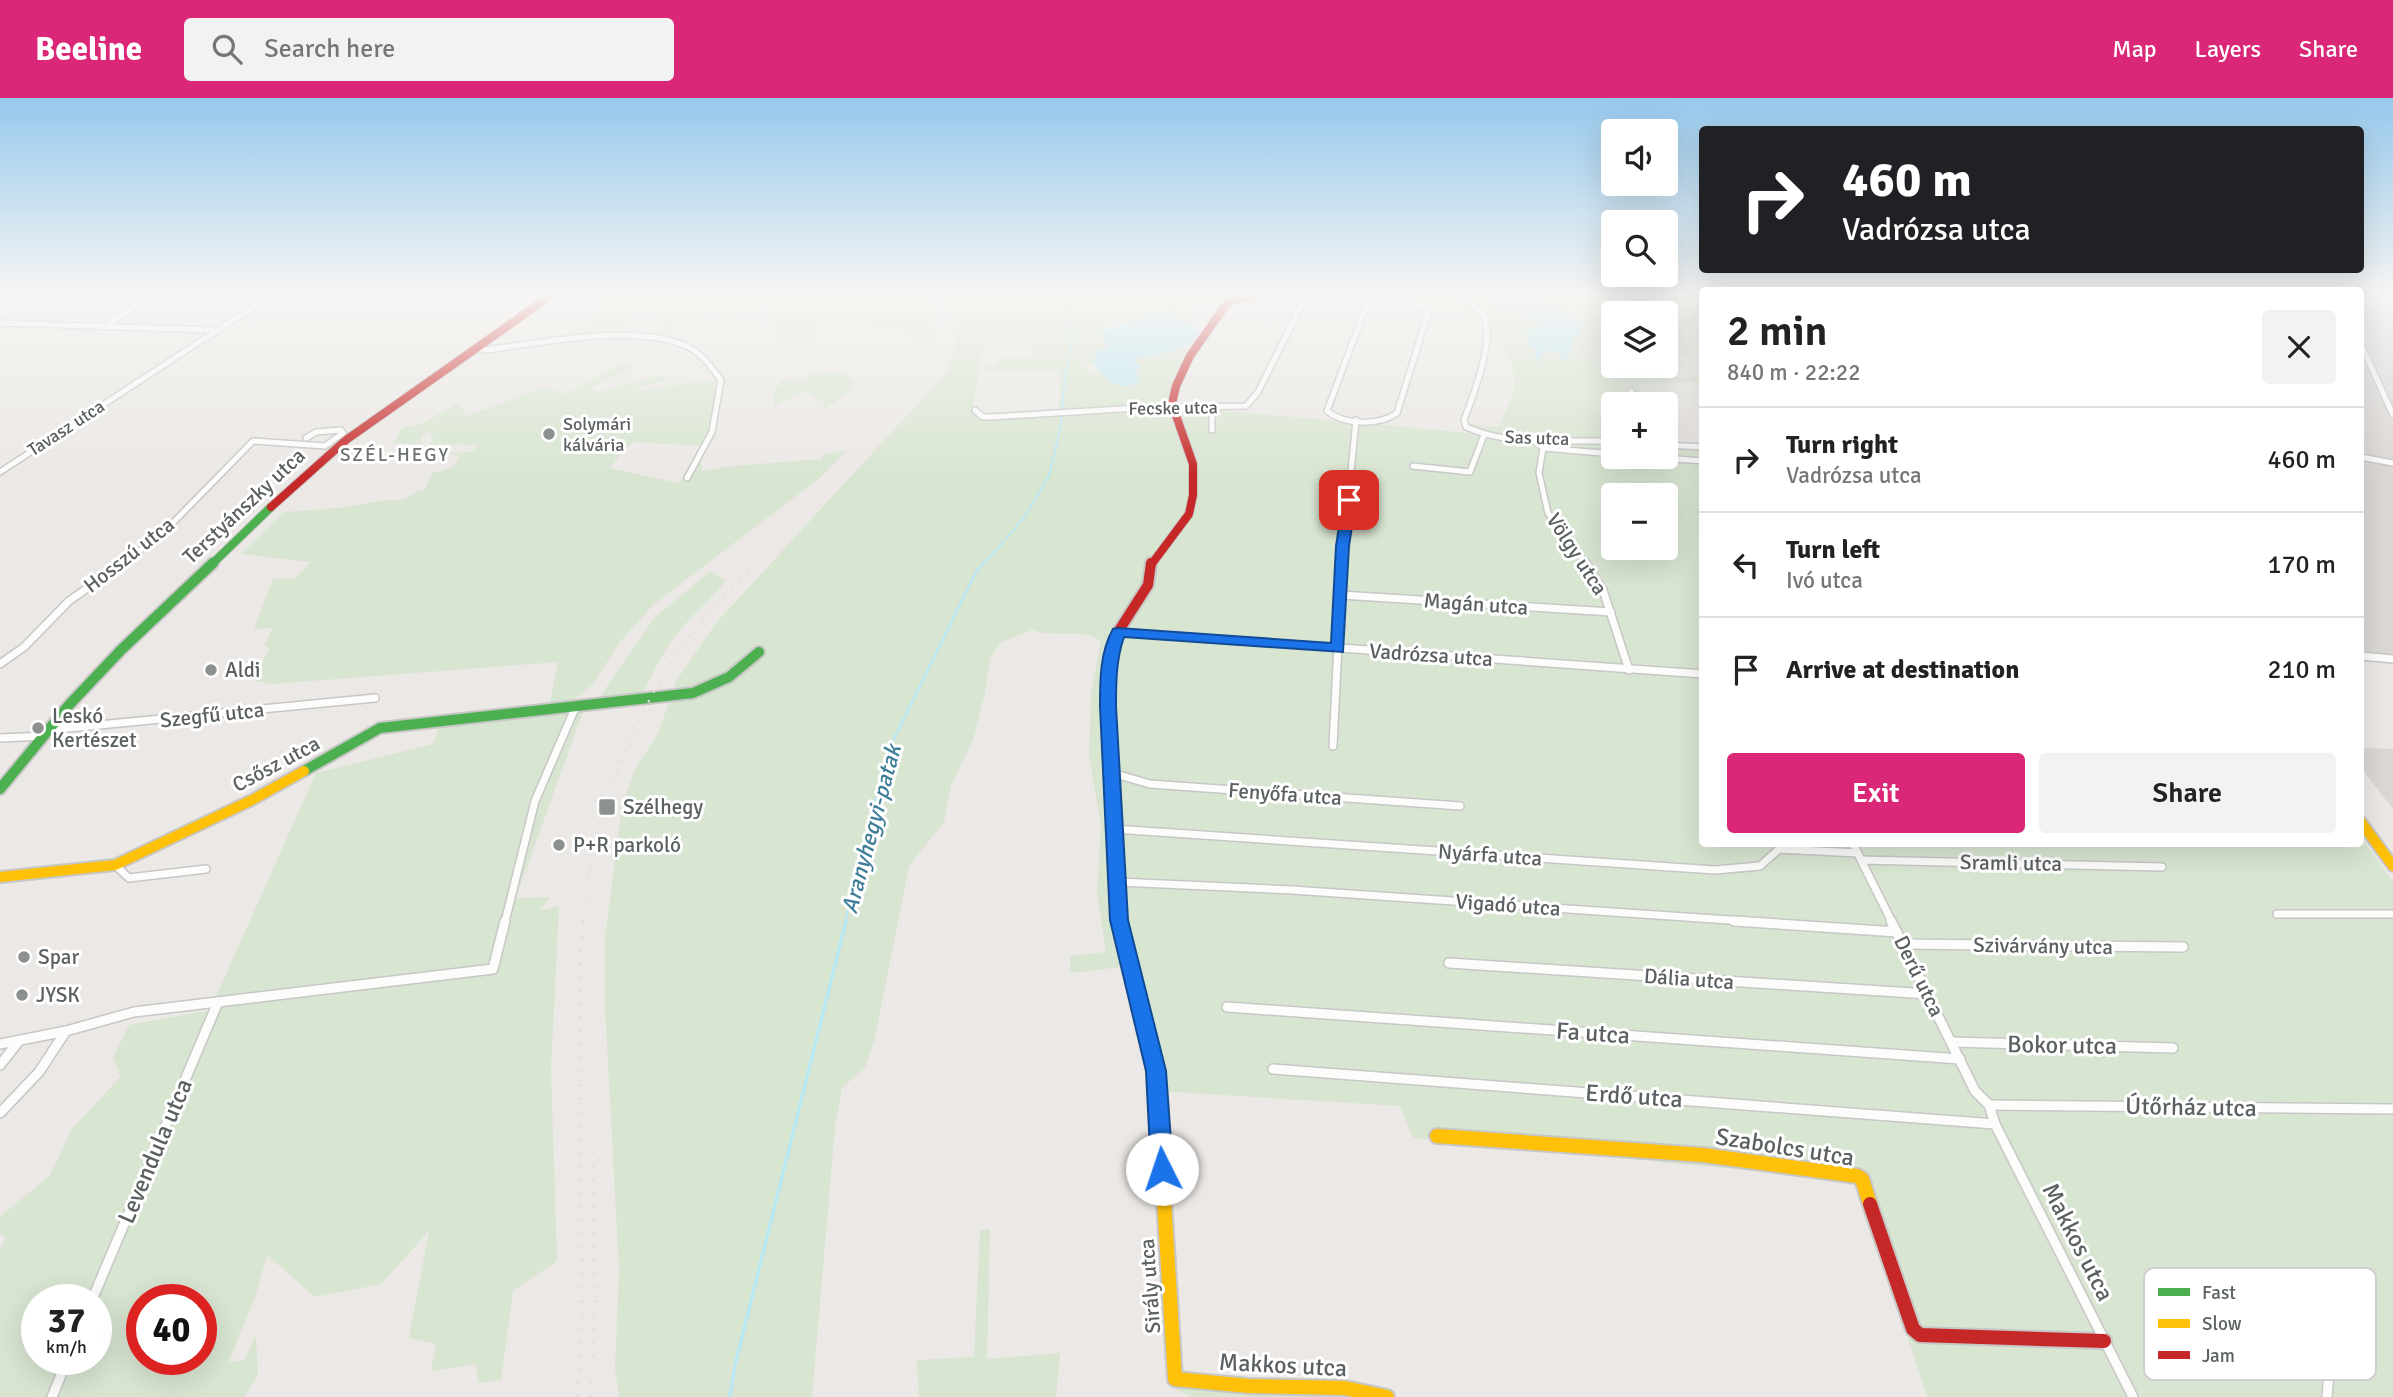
<!DOCTYPE html>
<meta charset="utf-8">
<style>
:root{--surface:#fff;--page:#f2f2f2;--text:#222;--muted:#767676;--line:#e0e0e0;--accent:#db2777}
body{margin:0;font-family:Signika,sans-serif;background:var(--page);color:var(--text);height:100vh;display:flex;flex-direction:column;font-size:26px;white-space:nowrap}
*{box-sizing:border-box;margin:0}
p{font-size:23px;color:var(--muted)}
.icon{flex:none;width:38px;height:38px;fill:none;stroke:currentColor;stroke-width:2;stroke-linecap:round;stroke-linejoin:round}
.map{position:relative;flex:1;overflow:hidden}
.details{position:absolute;left:1699px;top:189px;width:665px;height:560px;display:flex;flex-direction:column;background:var(--surface);border-radius:7px;box-shadow:0 7px 28px #0002}
.details>*{flex:none}
.guide{position:absolute;left:1699px;top:28px;width:665px;height:147px;border-radius:7px;box-shadow:0 7px 28px #0002;background:#202124;color:#fff;overflow:hidden}
.controls{position:absolute;left:1601px;top:21px;display:grid;gap:14px}
.controls a{display:grid;place-items:center;width:77px;height:77px;border-radius:7px;background:var(--surface);box-shadow:0 7px 28px #0002;font-size:35px}
.speed{position:absolute;left:21px;top:1186px;display:flex;gap:14px;font-size:35px;font-weight:700;text-align:center}
.speed>*{display:grid;place-content:center;width:91px;height:91px;border-radius:50%;background:var(--surface);box-shadow:0 7px 28px #0002;line-height:1}
.speed small{font-size:18px;font-weight:400}
.speed .limit{border:10px solid #d22;background:#fff;color:#111}
.pin{position:absolute;display:grid;place-items:center;width:60px;height:60px;color:#fff;margin:-30px;border-radius:14px;box-shadow:0 4px 10px #0006}
.me{position:absolute;width:77px;margin:-38px;rotate:356deg;stroke-linejoin:round;filter:drop-shadow(0 0 5px #0008)}
.turn{display:flex;align-items:center;gap:24px;height:147px;padding:0 28px;font-size:32px}
.turn .icon{width:91px;height:91px;stroke-width:2.5}
.turn b{display:block;font-size:49px;line-height:60px}
.round{display:grid;place-items:center;flex:none;width:74px;height:74px;border-radius:7px;background:var(--page)}
.summary{display:flex;align-items:center;justify-content:space-between;height:119px;padding:0 28px}
h1{font-size:42px;font-weight:600;line-height:52px}
.action{display:flex;gap:14px;margin-top:auto;padding:14px 28px}
.action a{flex:1;height:80px;border-radius:7px;background:var(--accent);color:#fff;font-size:28px;font-weight:600;line-height:80px;text-align:center}
.action a+a{background:var(--page);color:var(--text)}
ul{padding:0;list-style:none}
li{display:flex;align-items:center;gap:21px;height:105px;padding:0 28px;border-top:2px solid var(--line)}
li div{flex:1}
li b{display:block;font-size:26px}
li em{font-style:normal}
header{display:flex;align-items:center;gap:42px;box-sizing:border-box;height:98px;padding:0 35px;background:var(--accent);color:#fff}
header strong{font-size:33px}
nav{display:flex;gap:38px;margin-inline-start:auto;font-size:24px}
.search{width:490px;height:63px;background:var(--page);display:flex;align-items:center;gap:18px;box-sizing:border-box;padding:0 24px;border-radius:7px;color:var(--muted);font-size:26px}
.map>svg:first-child{display:block}
.industrial{fill:#dad7d5}
.green{fill:#d8e5d1;fill-rule:evenodd}
.water{fill:#bbe7f3}
.lines{fill:none;stroke-linecap:round;stroke-linejoin:round}
.stream-far2{stroke:#bbe7f3;stroke-width:2}
.stream-far1{stroke:#bbe7f3;stroke-width:2.5}
.stream{stroke:#bbe7f3;stroke-width:3.5}
.street-far2-casing{stroke:#c7c7c7;stroke-width:8}
.street-far1-casing{stroke:#c7c7c7;stroke-width:10}
.street-casing{stroke:#c7c7c7;stroke-width:12}
.fast-far2-casing{stroke:#c7c7c6;stroke-width:10}
.fast-far1-casing{stroke:#c7c7c6;stroke-width:14}
.fast-casing{stroke:#c7c7c6;stroke-width:18}
.slow-far1-casing{stroke:#c7c7c6;stroke-width:14}
.slow-casing{stroke:#c7c7c6;stroke-width:18}
.jam-far2-casing{stroke:#c7c7c6;stroke-width:10}
.jam-far1-casing{stroke:#c7c7c6;stroke-width:14}
.jam-casing{stroke:#c7c7c6;stroke-width:18}
.street-far2{stroke:#fcfcfb;stroke-width:5}
.street-far1{stroke:#fcfcfb;stroke-width:7}
.street{stroke:#fcfcfb;stroke-width:9}
.fast-far2{stroke:#4caf50;stroke-width:8}
.fast-far1{stroke:#4caf50;stroke-width:10}
.fast{stroke:#4caf50;stroke-width:14}
.slow-far1{stroke:#ffc107;stroke-width:10}
.slow{stroke:#ffc107;stroke-width:14}
.jam-far2{stroke:#c62828;stroke-width:8}
.jam-far1{stroke:#c62828;stroke-width:10}
.jam{stroke:#c62828;stroke-width:14}
.rail-far2{stroke:#e2e1e1;stroke-width:2;stroke-dasharray:1 6;stroke-linecap:butt}
.rail-far1{stroke:#e2e1e1;stroke-width:2.5;stroke-dasharray:2 9;stroke-linecap:butt}
.rail{stroke:#e2e1e1;stroke-width:3.5;stroke-dasharray:2.5 11;stroke-linecap:butt}
.route{fill:#1a73e8;stroke:#114b97;stroke-width:2}
.poi-dot{fill:#8d9090;stroke:#fff;stroke-width:2.5}
.labels{text-anchor:middle;stroke-width:6;stroke-linejoin:round;paint-order:stroke}
.far-street-label{font-size:18px;fill:#5b6062;stroke:#fff}
.far-poi-label{font-size:18px;fill:#5b6062;stroke:#fff;text-anchor:start}
.far-neighbourhood-label{font-size:19px;letter-spacing:2px;fill:#6c7274;stroke:#fff}
.street-label{font-size:21px;fill:#5b6062;stroke:#fff}
.poi-label{font-size:21px;fill:#5b6062;stroke:#fff;text-anchor:start}
.water-label{font-size:23px;font-style:italic;fill:#3f7e99;stroke:#fff}
.near-street-label{font-size:24px;fill:#5b6062;stroke:#fff}
.key{fill:#fff;stroke:#cecfd0;stroke-width:2}
.key-label{font-size:19px;fill:#5b6062}
</style>
<header>
<strong>Beeline</strong>
<div class="search"><svg class="icon" aria-label="search" viewBox="0 0 24 24"><circle cx="10" cy="10" r="6"/><path d="M15 15l6 6"/></svg>Search here</div>
<nav><a>Map</a><a>Layers</a><a>Share</a></nav>
</header>
<div class="map">
<svg width="2393" height="1299" viewBox="0 0 2393 1299">
<rect width="100%" height="100%" fill="#ebe8e5"/>
<g class="industrial">
<polygon points="2361,196 2393,196 2393,563 2361,561"/>
<polygon points="2361,650 2393,651 2393,711 2361,670"/>
</g>
<g class="green">
<polygon points="571,196 923,196 933,218 933,241 903,239 901,231 871,233 862,222 826,223 813,243 775,240 772,233 773,205 732,211 732,220 720,222 720,214 702,214 699,224 686,220 686,216 680,216 675,236 653,235 661,213 630,209 632,229 604,238 570,241 573,224 618,219 621,208 597,208 600,201 554,201"/>
<path d="M946,196H1203L1206,200L1218,196H1241L1211,207H1186L1187,215L1178,220C1151,215 1127,221 1102,232V240L1097,243L1108,246L1093,258L1094,266L1084,268L1089,276L1099,273L1107,280L1133,279L1139,272L1137,269H1141L1134,264L1137,260L1190,249L1174,281L1167,306L1171,311L1225,313L1397,328L1480,336L1533,347L1545,343L1613,345L1614,359H1666V348L1703,350V746H2361V739L2393,784V1299H1927L1859,1089L1847,1082L1413,1040L1400,1008L1157,993L1130,868L1070,875V858L1106,854L1097,795L1101,727L1089,657L1091,595L1101,543C1079,529 1059,541 1032,532L1001,544L990,560L985,595L973,642L951,687L944,724L909,768L874,944L865,969L842,990L835,1029L812,1299H619L615,1271L619,1171L605,907V839L622,710L634,673L658,636L676,583L716,525L946,275C959,250 957,221 946,196ZM985,242L1032,246L1030,260H997L996,266L987,267V273H1059L1060,298L1057,316L981,321L972,314ZM1614,397H1666V450H1614Z"/>
<path d="M1352,196H1473L1502,212L1535,221L1538,227C1525,237 1534,250 1537,264L1546,252L1561,255L1560,261L1571,259L1566,257L1575,224L1568,215L1558,212L1562,210L1544,204L1547,199L1546,196L1690,198L1691,204H1703V262L1666,256V215H1614V268H1660L1662,273L1680,279L1701,278L1703,284L1638,286L1644,303H1632L1630,296L1626,297L1625,303L1607,311L1605,339L1602,341L1504,340L1470,329V326L1499,329C1514,291 1524,284 1500,246L1491,245L1488,226L1483,219L1428,206Z"/>
<path d="M623,265L633,269L590,290L598,294L660,277L668,282L622,294L715,282L713,322L702,348L632,344L609,370L678,385L699,365L702,366V373L732,368L822,361V357L847,352L821,379L654,506L619,545L594,585L567,608L549,610L558,564L271,586L253,582L270,550L264,548L273,530L254,531L273,481L296,480L311,464L241,456L284,414C314,412 343,411 373,404C397,399 395,409 420,392L424,393L433,374C447,373 452,371 460,359L448,355L471,354L479,347L428,346L434,343L430,334L424,335L420,341L423,346L393,345L403,329L421,326L458,305L467,318L545,289L564,296Z"/>
<polygon points="844,273 853,281 855,290 823,312 824,304 806,294 775,308 773,296 782,282 808,280 809,277"/>
<path d="M711,473L725,483C714,498 701,509 688,523C668,544 654,571 642,598L599,600L655,519Z"/>
<path d="M583,613L516,800L551,799L539,813L559,808L551,972L557,1163L513,1193L501,1282L479,1285L476,1266L431,1273L436,1246L409,1240L429,1133L381,1186L315,1199L267,1157L254,1202L228,1265L244,1262L256,1237L258,1277L244,1299H0V1152L6,1139L0,1136V1119L50,1077L72,1031L121,978L113,960L129,927L210,912L316,675L433,646L440,627ZM37,1202H96V1262H37ZM142,1202H201V1262H142Z"/>
<polygon points="990,1131 987,1261 1060,1255 1056,1299 919,1299 917,1262 974,1259 980,1132"/>
<polygon points="1175,1281 1329,1299 1193,1299 1175,1291"/>
</g>
<g class="water">
<path d="M1473,196H1546L1547,199L1544,203L1563,211L1559,212C1573,218 1581,222 1581,237L1573,239V247L1566,257L1572,260L1560,261L1561,255L1546,252L1536,265L1535,252L1528,247L1530,241L1525,236L1538,227L1535,221L1502,212Z"/>
<path d="M1153,216C1169,216 1189,220 1200,232C1194,252 1155,257 1137,260L1135,264L1142,269L1136,271L1139,273L1134,279L1141,280C1125,299 1104,280 1094,266L1096,253L1105,251L1108,246L1102,240V233Z"/>
</g>
<g class="lines">
<g class="stream-far2">
<polyline points="1171,219 1176,203 1192,196"/>
<polyline points="983,467 1023,421 1049,378 1061,327 1065,277 1073,237 1068,222 1068,196"/>
</g>
<polyline class="stream-far1" points="845,824 888,653 976,474 984,465"/>
<polyline class="stream" points="730,1299 735,1267 846,823"/>
<g class="street-far2-casing">
<g id="street-far2">
<path d="M1345,196C1373,206 1402,199 1429,212L1397,315C1379,328 1344,327 1327,313L1368,203"/>
<path d="M1437,196C1451,199 1474,202 1482,215C1497,238 1473,298 1464,322L1466,329C1509,348 1555,342 1601,343L1609,340"/>
<polyline points="518,221 512,220 513,215 537,196"/>
<polyline points="0,225 213,232"/>
<polyline points="105,229 153,196"/>
<polyline points="2361,246 2393,317"/>
<path d="M477,250L486,252C541,245 635,225 686,248C701,254 711,269 721,282L712,334L687,380"/>
<polyline points="1631,293 1636,306"/>
<polyline points="1212,310 1212,332"/>
<polyline points="975,312 983,319 991,319 1137,310 1246,308 1258,294 1307,196"/>
<polyline points="306,340 316,334 341,332 343,335"/>
<polyline points="1535,343 1543,350 1539,375 1548,415 1587,467"/>
<polyline points="1666,347 1703,349"/>
<polyline points="1543,350 1614,356"/>
<polyline points="1649,359 1703,363"/>
<polyline points="2361,359 2393,365"/>
<polyline points="1413,368 1470,374 1484,337"/>
<polyline points="0,374 273,196"/>
<polyline points="120,467 160,438 253,343 325,348 343,335"/>
<polyline points="1342,467 1356,322"/>
</g>
</g>
<g class="street-far1-casing">
<g id="street-far1">
<polyline points="1586,465 1603,492 1629,572"/>
<polyline points="1341,497 1611,514"/>
<polyline points="1118,534 1703,576"/>
<polyline points="2361,558 2393,561"/>
<polyline points="0,566 24,549 69,503 123,465"/>
<polyline points="48,632 375,600"/>
<polyline points="0,640 44,638"/>
<polyline points="1333,648 1342,465"/>
<polyline points="1112,675 1150,686 1460,708"/>
<polyline points="1114,731 1715,772 1760,768 1779,751 1858,755"/>
<polyline points="1853,746 1892,824"/>
<polyline points="1861,762 2162,769"/>
<polyline points="115,767 129,780 206,771"/>
<polyline points="1119,784 1292,792 1759,824"/>
<polyline points="2277,816 2393,816"/>
<polyline points="505,824 535,703 576,608"/>
</g>
</g>
<g class="street-casing">
<g id="street">
<polyline points="1734,823 1897,834"/>
<polyline points="1891,823 1975,993 1989,1007"/>
<polyline points="1903,846 2183,849"/>
<polyline points="1449,865 1928,896"/>
<polyline points="1227,909 1960,961"/>
<polyline points="1952,944 2173,950"/>
<polyline points="0,946 66,933 134,914 493,871 505,823"/>
<polyline points="0,967 19,943"/>
<polyline points="1273,971 1995,1026"/>
<polyline points="1989,1007 2393,1011"/>
<polyline points="1989,1007 1995,1026 2133,1299"/>
<polyline points="0,1015 39,974 66,933"/>
<polyline points="92,1202 218,904"/>
<polyline points="52,1299 67,1262"/>
<polyline points="2327,1299 2330,1260"/>
</g>
</g>
<g class="fast-far2-casing">
<polyline id="fast-far2" points="211,467 271,409"/>
</g>
<g class="fast-far1-casing">
<g id="fast-far1">
<polyline points="1108,612 1120,824"/>
<polyline points="304,673 380,630 693,595 729,579 759,554"/>
<polyline points="0,691 69,607 121,552 213,465"/>
</g>
</g>
<g class="fast-casing">
<polyline id="fast" points="1119,823 1138,898"/>
</g>
<g class="slow-far1-casing">
<g id="slow-far1">
<polyline points="2361,724 2393,768"/>
<polyline points="0,779 115,767 252,702 304,673"/>
</g>
</g>
<g class="slow-casing">
<g id="slow">
<polyline points="1138,898 1156,973 1175,1281 1249,1288 1345,1290 1387,1299"/>
<polyline points="1437,1038 1703,1057 1857,1078 1862,1081 1870,1106"/>
</g>
</g>
<g class="jam-far2-casing">
<g id="jam-far2">
<polyline points="271,409 346,342 553,196"/>
<polyline points="1151,467 1189,416 1193,397 1193,366 1172,306 1176,288 1190,258 1225,208 1234,201 1256,196"/>
</g>
</g>
<g class="jam-far1-casing">
<polyline id="jam-far1" points="1108,612 1108,578 1118,534 1148,487 1151,465"/>
</g>
<g class="jam-casing">
<polyline id="jam" points="1870,1106 1913,1231 1920,1237 2104,1243"/>
</g>
<use href="#street-far2" class="street-far2"/>
<use href="#street-far1" class="street-far1"/>
<use href="#street" class="street"/>
<use href="#fast-far2" class="fast-far2"/>
<use href="#fast-far1" class="fast-far1"/>
<use href="#fast" class="fast"/>
<use href="#slow-far1" class="slow-far1"/>
<use href="#slow" class="slow"/>
<use href="#jam-far2" class="jam-far2"/>
<use href="#jam-far1" class="jam-far1"/>
<use href="#jam" class="jam"/>
<path class="rail-far2" d="M753,467L934,268C947,243 948,221 934,196"/>
<path class="rail-far1" d="M583,824C592,716 633,611 700,524C716,503 736,484 754,465"/>
<g class="rail">
<polyline points="578,1299 582,1204 579,876 583,823"/>
<polyline points="591,1299 595,1200 592,1045"/>
</g>
</g>
<linearGradient id="sky" x2="0" y2="1"><stop stop-color="#96c8ec"/><stop offset="0.52" stop-color="#f6f5f3"/><stop offset="1" stop-color="#f6f5f3" stop-opacity="0"/></linearGradient>
<rect width="2393" height="378" fill="url(#sky)"/>
<path class="route" d="M1349,398L1356,402L1349,448L1343,554L1124,539C1116,562 1116,585 1116,608L1128,822L1166,973L1173,1071L1169,1078L1162,1081L1155,1078L1151,1071L1146,973L1110,822L1100,608C1100,582 1100,554 1113,531L1118,530L1331,545L1336,448L1343,402Z"/>
<g class="poi-dot">
<circle cx="549" cy="336" r="7"/>
<circle cx="211" cy="572" r="7"/>
<circle cx="38" cy="630" r="7"/>
<rect x="598" y="700" width="18" height="18" rx="3.5"/>
<circle cx="559" cy="747" r="7"/>
<circle cx="24" cy="859" r="7"/>
<circle cx="22" cy="897" r="7"/>
</g>
<g class="labels">
<g class="far-street-label">
<text transform="translate(1173 310) rotate(-1)" y="6">Fecske utca</text>
<text transform="translate(66 330) rotate(-33)" y="6">Tavasz utca</text>
<text transform="translate(1537 340) rotate(2)" y="6">Sas utca</text>
</g>
<g class="far-poi-label">
<text x="563" y="332">Solymári<tspan x="563" dy="21">kálvária</tspan></text>
</g>
<g class="far-neighbourhood-label">
<text x="395" y="363">SZÉL-HEGY</text>
</g>
<g class="street-label">
<text transform="translate(244 408) rotate(-43)" y="7">Terstyánszky utca</text>
<text transform="translate(1577 456) rotate(57)" y="7">Völgy utca</text>
<text transform="translate(129 457) rotate(-38)" y="7">Hosszú utca</text>
<text transform="translate(1476 506) rotate(4)" y="7">Magán utca</text>
<text transform="translate(1431 557) rotate(4)" y="7">Vadrózsa utca</text>
<text transform="translate(212 617) rotate(-6)" y="7">Szegfű utca</text>
<text transform="translate(276 666) rotate(-28)" y="7">Csősz utca</text>
<text transform="translate(1285 696) rotate(4)" y="7">Fenyőfa utca</text>
<text transform="translate(1490 757) rotate(4)" y="7">Nyárfa utca</text>
<text transform="translate(2011 765) rotate(1)" y="7">Sramli utca</text>
<text transform="translate(1508 807) rotate(4)" y="7">Vigadó utca</text>
<text transform="translate(2043 848) rotate(1)" y="7">Szivárvány utca</text>
<text transform="translate(1919 878) rotate(64)" y="7">Derű utca</text>
<text transform="translate(1689 881) rotate(4)" y="7">Dália utca</text>
<text transform="translate(1150 1188) rotate(-94)" y="7">Sirály utca</text>
</g>
<g class="poi-label">
<text x="225" y="579">Aldi</text>
<text x="52" y="625">Leskó<tspan x="52" dy="24">Kertészet</tspan></text>
<text x="623" y="716">Szélhegy</text>
<text x="573" y="754">P+R parkoló</text>
<text x="38" y="866">Spar</text>
<text x="36" y="904">JYSK</text>
</g>
<g class="water-label">
<text transform="translate(871 731) rotate(-75)" y="8">Aranyhegyi-patak</text>
</g>
<g class="near-street-label">
<text transform="translate(1593 935) rotate(4)" y="8">Fa utca</text>
<text transform="translate(2062 947) rotate(1)" y="8">Bokor utca</text>
<text transform="translate(1634 998) rotate(4)" y="8">Erdő utca</text>
<text transform="translate(2191 1009) rotate(1)" y="8">Útőrház utca</text>
<text transform="translate(1785 1049) rotate(9)" y="8">Szabolcs utca</text>
<text transform="translate(155 1053) rotate(-67)" y="8">Levendula utca</text>
<text transform="translate(2078 1144) rotate(63)" y="8">Makkos utca</text>
<text transform="translate(1283 1267) rotate(3)" y="8">Makkos utca</text>
</g>
</g>
<rect x="2144" y="1170" width="232" height="112" rx="10" class="key"/>
<rect x="2158" y="1190" width="32" height="8" fill="#4caf50"/>
<rect x="2158" y="1221" width="32" height="9" fill="#ffc107"/>
<rect x="2158" y="1253" width="32" height="8" fill="#c62828"/>
<g class="key-label">
<text x="2202" y="1201">Fast</text>
<text x="2202" y="1232">Slow</text>
<text x="2202" y="1264">Jam</text>
</g>
</svg>
<div class="controls">
<a><svg class="icon" aria-label="sound" viewBox="0 0 24 24"><path d="M4 9h4l5-4v14l-5-4H4zM17 9q2 3 0 6"/></svg></a>
<a><svg class="icon" aria-label="search" viewBox="0 0 24 24"><circle cx="10" cy="10" r="6"/><path d="M15 15l6 6"/></svg></a>
<a><svg class="icon" aria-label="layers" viewBox="0 0 24 24"><path d="M12 4l9 5-9 5-9-5zM3 14l9 5 9-5"/></svg></a>
<a>+</a>
<a>−</a>
</div>
<div class="speed"><div>37<small>km/h</small></div><div class="limit">40</div></div>
<div class="pin" style="left:1349px;top:402px;background:#d93025"><svg class="icon" aria-label="arrive" viewBox="0 0 24 24"><path d="M6 21V4h12l-3 4 3 4H6"/></svg></div>
<svg class="me" style="left:1162px;top:1071px" viewBox="-20 -20 40 40"><circle r="19" fill="#fff"/><path d="M0-13L10 11 0 6-10 11z" fill="#1a73e8"/></svg>
<div class="guide">
<div class="turn"><svg class="icon" aria-label="right" viewBox="0 0 24 24"><path d="M7 20v-9h11M14 6l5 5-5 5"/></svg><div><b>460 m</b>Vadrózsa utca</div></div>
</div>
<section class="details">
<div class="summary"><div><h1>2 min</h1><p>840 m · 22:22</p></div><a class="round"><svg class="icon" aria-label="close" viewBox="0 0 24 24"><path d="M6 6l12 12M18 6L6 18"/></svg></a></div>
<ul>
<li><svg class="icon" aria-label="right" viewBox="0 0 24 24"><path d="M7 20v-9h11M14 6l5 5-5 5"/></svg><div><b>Turn right</b><p>Vadrózsa utca</p></div><em>460 m</em></li>
<li><svg class="icon" aria-label="left" viewBox="0 0 24 24"><path d="M17 20v-9H6M10 6l-5 5 5 5"/></svg><div><b>Turn left</b><p>Ivó utca</p></div><em>170 m</em></li>
<li><svg class="icon" aria-label="arrive" viewBox="0 0 24 24"><path d="M6 21V4h12l-3 4 3 4H6"/></svg><div><b>Arrive at destination</b></div><em>210 m</em></li>
</ul>
<div class="action"><a>Exit</a><a>Share</a></div>
</section>
</div>
